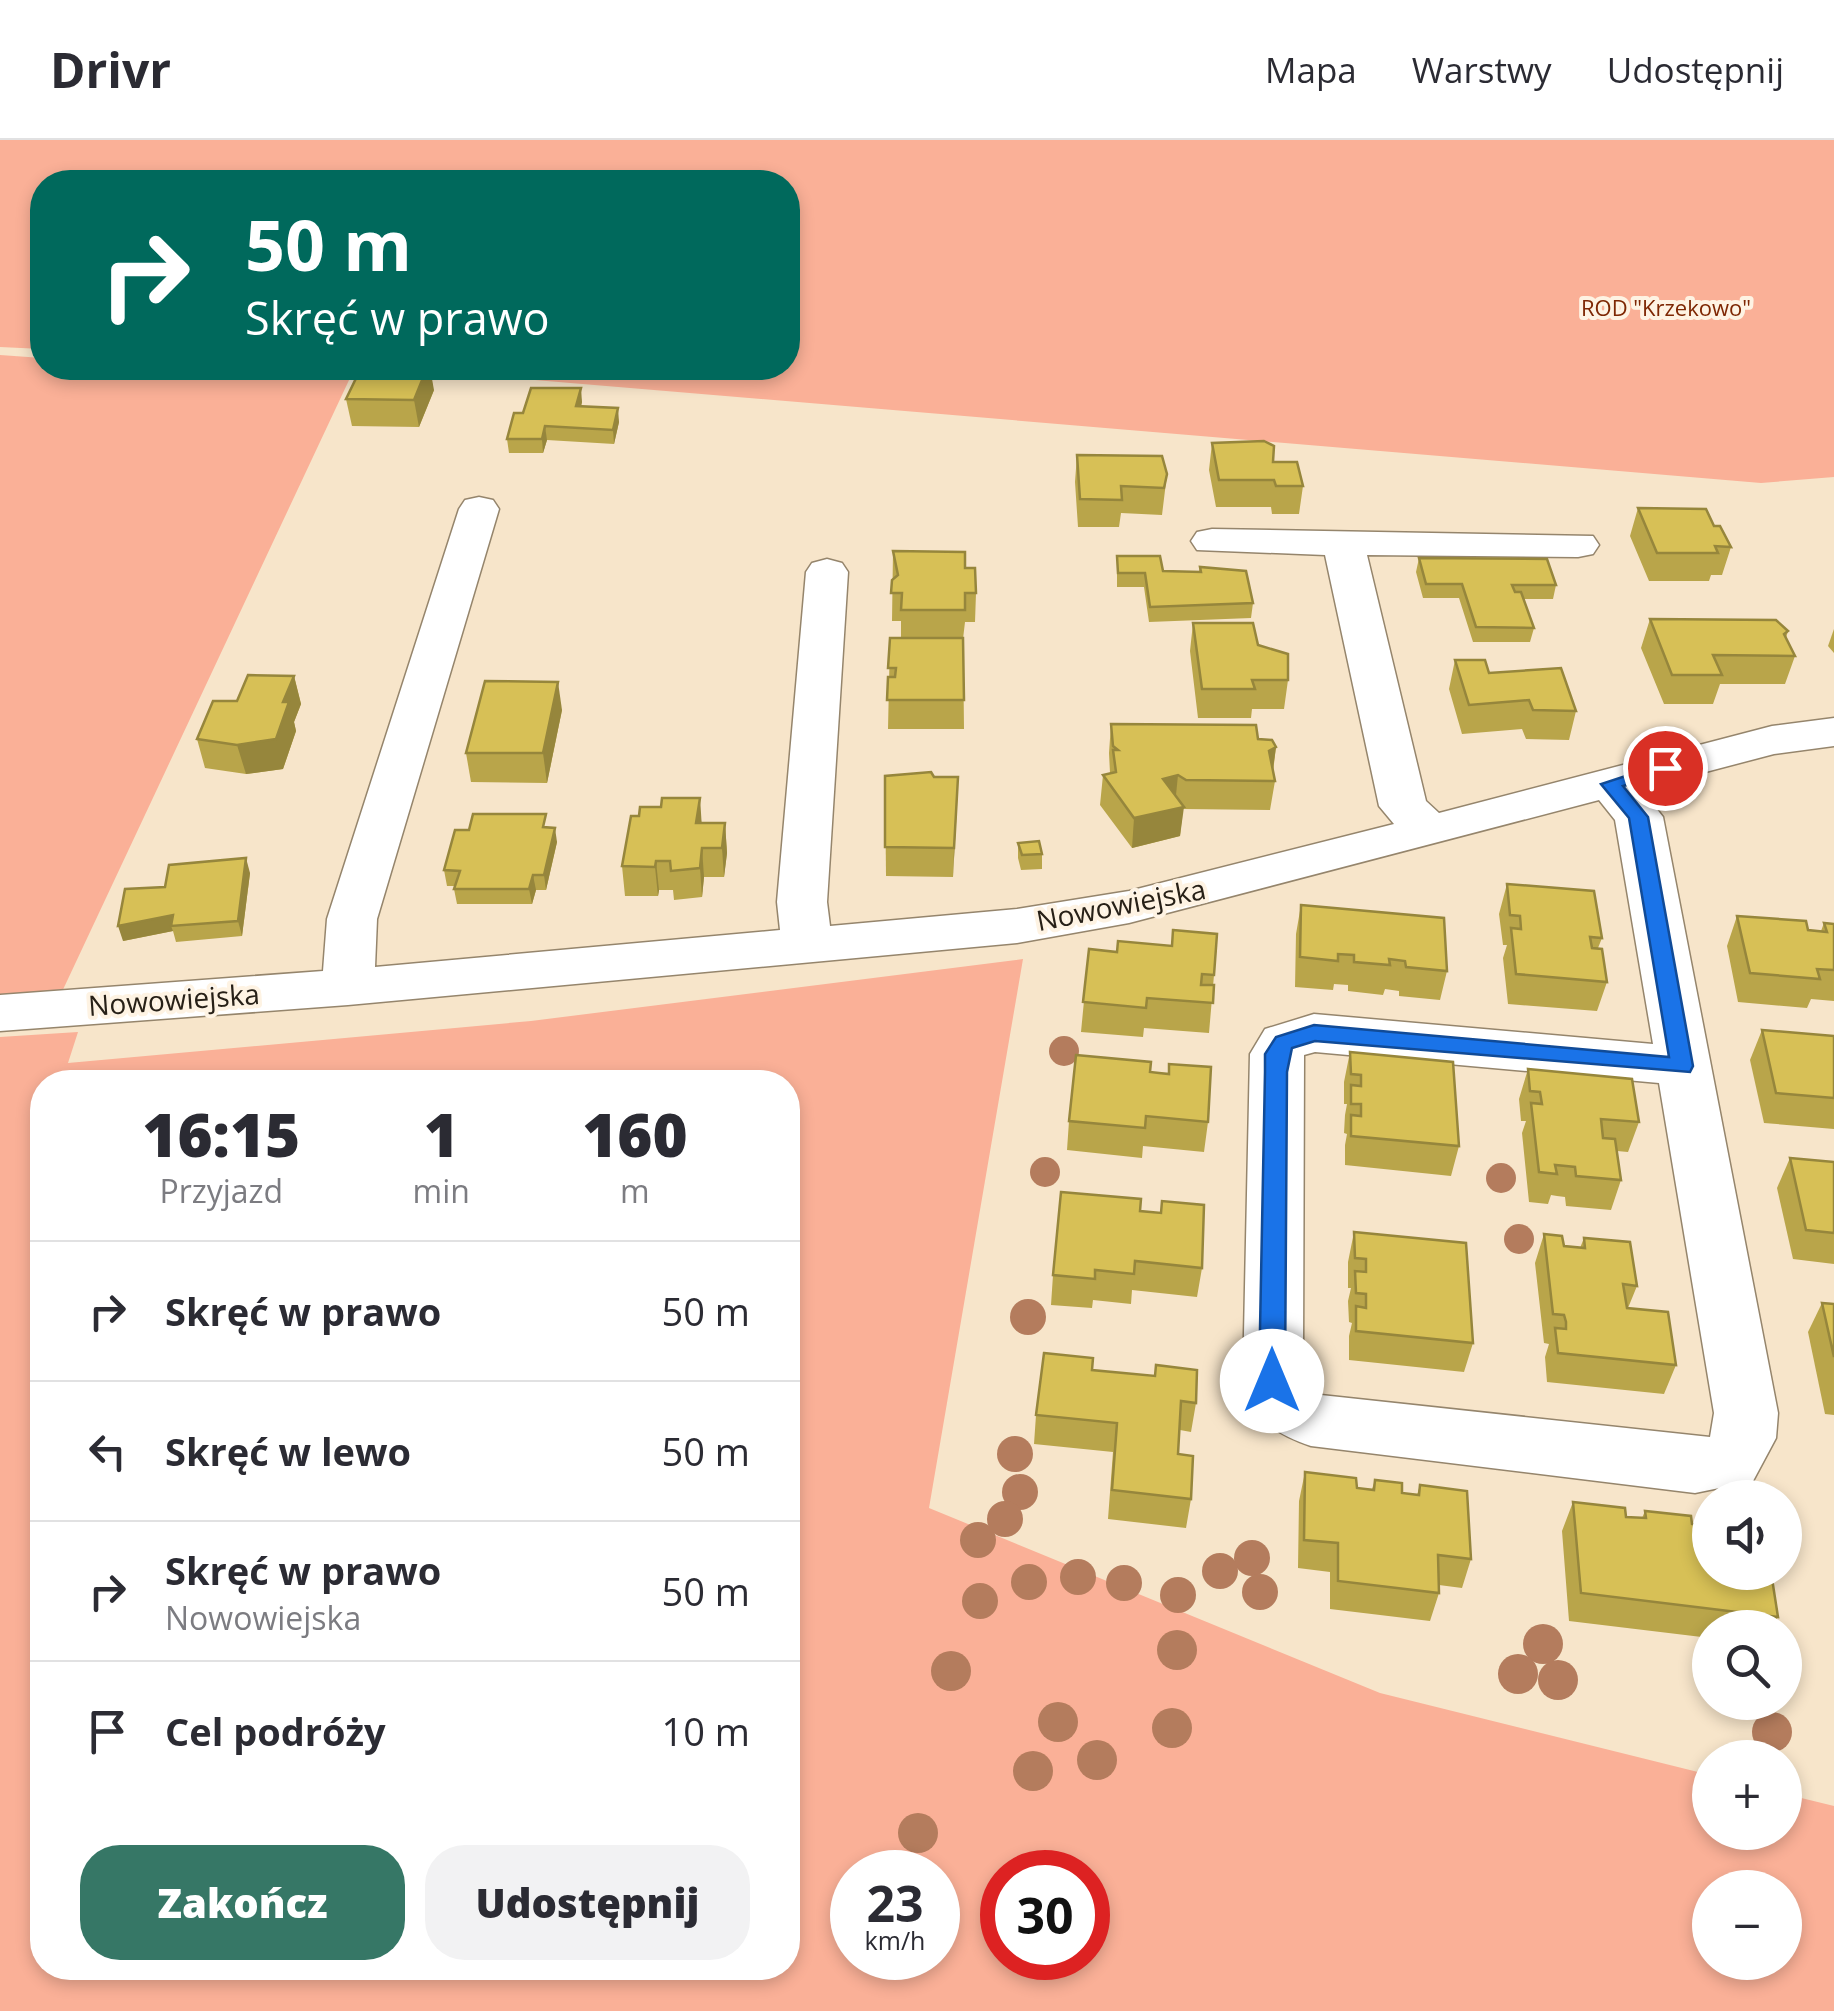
<!DOCTYPE html>
<html lang="pl">
<meta charset="utf-8">
<style>
:root{--surface:#fff;--page:#f2f2f3;--text:#2b2b33;--muted:#7c7c81;--line:#e1e1e2;--accent:#367766}
body{margin:0;font-family:"Open Sans",sans-serif;background:var(--page);color:var(--text);height:100vh;display:flex;flex-direction:column;font-size:38px;white-space:nowrap}
*{box-sizing:border-box;margin:0}
p{font-size:32px;color:var(--muted)}
.icon{flex:none;width:55px;height:55px;fill:none;stroke:currentColor;stroke-width:2;stroke-linecap:round;stroke-linejoin:round}
.map{position:relative;flex:1;overflow:hidden}
.side{position:absolute;left:30px;top:930px;width:770px;height:910px;display:flex;flex-direction:column;background:var(--surface);border-radius:40px;box-shadow:0 5px 15px #0003}
.side>*{flex:none}
.hud{position:absolute;left:30px;top:30px;width:770px;height:210px;border-radius:40px;box-shadow:0 5px 15px #0003;background:#00695c;color:#fff;overflow:hidden}
.buttons{position:absolute;left:1692px;top:1340px;display:grid;gap:20px}
.buttons a{display:grid;place-items:center;width:110px;height:110px;border-radius:50%;background:var(--surface);box-shadow:0 5px 15px #0003;font-size:50px}
.speed{position:absolute;left:830px;top:1710px;display:flex;gap:20px;font-size:50px;font-weight:700;text-align:center}
.speed>*{display:grid;place-content:center;width:130px;height:130px;border-radius:50%;background:var(--surface);box-shadow:0 5px 15px #0003;line-height:1}
.speed small{font-size:25px;font-weight:400}
.speed .limit{border:15px solid #d22;background:#fff;color:#111}
.pin{position:absolute;display:grid;place-items:center;width:85px;height:85px;color:#fff;margin:-42px;border:5px solid #fff;border-radius:50%;box-shadow:0 2px 10px #0007}
.me{position:absolute;width:110px;margin:-55px;rotate:0deg;stroke-linejoin:round;filter:drop-shadow(0 0 8px #0008)}
.turn{display:flex;align-items:center;gap:35px;height:210px;padding:0 50px;font-size:45px}
.turn .icon{width:130px;height:130px;stroke-width:2.5}
.turn b{display:block;font-size:70px;line-height:85px}
.eta{display:flex;justify-content:space-evenly;align-items:center;height:170px;text-align:center}
.eta b{font-size:60px;font-weight:800;line-height:70px}
.button{display:flex;gap:20px;margin-top:auto;padding:20px 50px}
.button a{flex:1;height:115px;border-radius:40px;background:var(--accent);color:#fff;font-size:40px;font-weight:800;line-height:115px;text-align:center}
.button a+a{background:var(--page);color:var(--text)}
ul{padding:0;list-style:none}
li{display:flex;align-items:center;gap:30px;height:140px;padding:0 50px;border-top:2px solid var(--line)}
li div{flex:1}
li b{display:block;font-size:38px}
li em{font-style:normal}
header{display:flex;align-items:center;gap:60px;box-sizing:border-box;height:140px;padding:0 50px;background:var(--surface);border-bottom:2px solid var(--line)}
header strong{font-size:48px}
nav{display:flex;gap:55px;margin-inline-start:auto;font-size:35px}
.map>svg:first-child{display:block}
.green{fill:#fab097;fill-rule:evenodd}
.lines{fill:none;stroke-linecap:round;stroke-linejoin:round}
.street-casing{stroke:#95856c;stroke-width:3}
.street{fill:#fff;fill-rule:evenodd}
.tree{fill:#b47c5d}
.wall{fill:#b9a54a}
.shaded-wall{fill:#96863c}
.building{fill:#d7c056;stroke:#96863c;stroke-width:2.5}
.route{fill:#1a73e8;stroke:#114b97;stroke-width:2.5}
.labels{text-anchor:middle;stroke-width:8;stroke-linejoin:round;paint-order:stroke}
.far-park-label{font-size:22px;fill:#7e2703;stroke:#fef3e3}
.street-label{font-size:28px;fill:#272017;stroke:#fef3e3}
</style>
<header>
<strong>Drivr</strong>
<nav><a>Mapa</a><a>Warstwy</a><a>Udostępnij</a></nav>
</header>
<div class="map">
<svg width="1834" height="1871" viewBox="0 0 1834 1871">
<rect width="100%" height="100%" fill="#f7e5ca"/>
<g class="green">
<polygon points="0,0 1834,0 1834,337 1761,343 392,228 788,228 788,42 42,42 42,209 0,207"/>
<polygon points="0,215 42,218 42,228 188,228 350,238 60,856 0,860"/>
<path d="M1023,819L929,1368L1380,1553L1710,1635V1692H1785V1654L1834,1666V1871H0V897L78,892L68,923L531,881ZM788,942V1828H42V942ZM938,1732V1818H852V1732ZM1002,1732H1088V1818H1002ZM1710,1748H1785V1822H1710Z"/>
</g>
<g class="lines">
<g class="street-casing">
<path id="street" d="M479,357L493,360L499,369L377,779L375,827L780,790L777,762L806,432L812,423L827,419L842,423L848,432L827,762L830,786L1017,769L1129,751L1394,684L1379,666L1325,415L1197,410L1191,401L1197,392L1212,389L1593,396L1599,405L1593,414L1578,417L1367,415L1426,661L1439,673L1772,586L1834,578V606L1774,614L1641,649L1663,677L1778,1273L1776,1298L1753,1341L1695,1353L1311,1306C1275,1294 1252,1278 1243,1240L1250,914L1265,889L1314,874L1653,904L1615,680L1599,660L1129,783L1017,803L348,865L0,891V855L323,831L327,779L459,369L465,360ZM1315,912L1659,943L1714,1273L1710,1297L1321,1255L1307,1245L1303,1217L1304,915Z"/>
</g>
<use href="#street" class="street"/>
</g>
<g class="tree">
<circle cx="1064" cy="911" r="15"/>
<circle cx="1045" cy="1032" r="15"/>
<circle cx="1501" cy="1038" r="15"/>
<circle cx="1519" cy="1099" r="15"/>
<circle cx="1028" cy="1177" r="18"/>
<circle cx="1015" cy="1314" r="18"/>
<circle cx="1020" cy="1352" r="18"/>
<circle cx="1005" cy="1379" r="18"/>
<circle cx="978" cy="1400" r="18"/>
<circle cx="1252" cy="1418" r="18"/>
<circle cx="1220" cy="1431" r="18"/>
<circle cx="1078" cy="1437" r="18"/>
<circle cx="1029" cy="1442" r="18"/>
<circle cx="1124" cy="1443" r="18"/>
<circle cx="1260" cy="1452" r="18"/>
<circle cx="1178" cy="1455" r="18"/>
<circle cx="980" cy="1461" r="18"/>
<circle cx="1543" cy="1504" r="20"/>
<circle cx="1177" cy="1510" r="20"/>
<circle cx="951" cy="1531" r="20"/>
<circle cx="1518" cy="1534" r="20"/>
<circle cx="1558" cy="1540" r="20"/>
<circle cx="1058" cy="1582" r="20"/>
<circle cx="1172" cy="1588" r="20"/>
<circle cx="1772" cy="1592" r="20"/>
<circle cx="1097" cy="1620" r="20"/>
<circle cx="1033" cy="1631" r="20"/>
<circle cx="918" cy="1693" r="20"/>
</g>
<g class="wall">
<polygon points="434,250 419,287 352,286 346,259"/>
<polygon points="582,262 581,266 619,282 614,304 547,300 543,313 509,313 507,299 523,273"/>
<polygon points="1212,303 1273,322 1303,346 1299,374 1272,374 1271,367 1216,367 1209,330"/>
<polygon points="1077,315 1167,334 1162,375 1121,373 1119,387 1078,387 1075,342"/>
<polygon points="1638,368 1714,386 1731,407 1722,435 1711,435 1709,441 1649,441 1630,396"/>
<polygon points="893,411 965,428 976,453 975,482 965,482 963,499 964,589 888,589 890,498 901,498 901,481 892,481"/>
<polygon points="1117,416 1163,431 1199,432 1200,427 1253,463 1251,478 1149,482 1144,447 1117,447"/>
<polygon points="1419,418 1556,445 1553,459 1524,459 1534,488 1530,502 1473,502 1459,458 1423,458 1416,432"/>
<polygon points="1650,479 1788,491 1786,498 1795,516 1785,544 1720,544 1713,564 1664,564 1641,508"/>
<polygon points="1193,483 1258,505 1288,540 1284,569 1252,569 1251,578 1198,578 1190,511"/>
<polygon points="1834,489 1834,513 1828,506"/>
<polygon points="1455,520 1576,571 1569,600 1526,599 1522,589 1462,594 1449,549"/>
<polygon points="294,536 301,564 294,582 296,591 283,629 246,634 205,628 197,599 237,561"/>
<polygon points="562,570 547,643 471,642 466,613"/>
<polygon points="1111,584 1258,599 1276,607 1273,632 1275,641 1270,670 1183,669 1180,696 1132,708 1100,665 1103,635 1110,633 1109,613"/>
<polygon points="885,636 958,637 953,737 886,736"/>
<polygon points="702,683 725,683 727,713 724,737 704,737 702,757 674,760 673,750 659,750 658,756 625,756 622,726"/>
<polygon points="548,687 557,702 546,750 536,750 532,764 457,764 454,749 455,746 447,746 444,730"/>
<polygon points="1018,703 1042,714 1042,729 1021,730 1018,718"/>
<polygon points="250,733 242,796 176,802 173,791 123,801 165,747"/>
<polygon points="1507,744 1602,798 1598,808 1607,842 1597,871 1508,864 1503,818 1507,805 1503,805 1499,774"/>
<polygon points="1301,765 1447,831 1440,860 1399,856 1399,851 1385,849 1383,855 1348,851 1348,845 1334,844 1333,850 1295,847 1296,794"/>
<polygon points="1737,776 1808,790 1821,791 1824,783 1834,784 1834,861 1811,859 1807,868 1738,862 1727,806"/>
<polygon points="1089,809 1214,835 1209,893 1144,888 1143,897 1081,892"/>
<polygon points="1762,890 1834,896 1834,989 1764,983 1750,920"/>
<polygon points="1350,912 1459,1006 1451,1036 1345,1025 1345,1005 1347,994 1344,993 1345,975 1347,964 1344,964 1344,942"/>
<polygon points="1169,924 1208,982 1204,1012 1143,1006 1142,1018 1067,1010 1069,981 1150,932 1168,934"/>
<polygon points="1528,929 1639,982 1628,1012 1617,1011 1621,1040 1611,1070 1566,1066 1565,1057 1557,1056 1551,1055 1548,1064 1529,1062 1522,993 1526,981 1521,981 1519,959"/>
<polygon points="1790,1018 1834,1022 1834,1124 1793,1119 1777,1048"/>
<polygon points="1140,1071 1202,1128 1197,1157 1132,1150 1131,1164 1093,1160 1092,1168 1051,1165 1053,1135"/>
<polygon points="1354,1092 1473,1203 1464,1232 1349,1220 1349,1196 1352,1183 1349,1182 1348,1161 1351,1148 1348,1148 1348,1122"/>
<polygon points="1544,1094 1564,1106 1580,1108 1584,1098 1637,1146 1628,1168 1676,1225 1664,1254 1547,1242 1545,1217 1549,1204 1544,1203 1535,1123"/>
<polygon points="1822,1163 1834,1164 1834,1275 1825,1274 1808,1192"/>
<polygon points="1092,1230 1196,1263 1191,1292 1180,1290 1178,1314 1191,1359 1186,1388 1108,1379 1113,1312 1034,1304 1036,1275"/>
<polygon points="1305,1332 1357,1348 1372,1349 1375,1340 1402,1353 1417,1355 1420,1345 1471,1419 1462,1448 1439,1445 1439,1453 1430,1481 1330,1469 1330,1432 1298,1428 1299,1361"/>
<polygon points="1573,1362 1626,1377 1642,1378 1645,1371 1692,1384 1706,1386 1710,1379 1710,1432 1778,1477 1772,1488 1710,1488 1710,1498 1569,1481 1562,1391"/>
</g>
<g class="shaded-wall">
<polygon points="427,228 430,228 434,250 419,287 414,260"/>
<polygon points="581,248 582,262 578,279 576,266"/>
<polygon points="618,268 619,282 614,304 613,290"/>
<polygon points="545,286 547,300 543,313 542,299"/>
<polygon points="294,536 301,564 294,582 296,591 283,629 246,634 237,605"/>
<polygon points="558,542 562,570 547,643 543,613"/>
<polygon points="1276,607 1272,636 1269,611"/>
<polygon points="1178,635 1175,665 1163,639"/>
<polygon points="958,637 957,666 953,737 954,708"/>
<polygon points="700,658 702,688 696,683"/>
<polygon points="1184,667 1180,696 1132,708 1134,678"/>
<polygon points="725,683 727,713 724,737 722,708"/>
<polygon points="555,688 557,702 546,750 544,735"/>
<polygon points="702,708 704,737 702,757 700,728"/>
<polygon points="246,718 250,733 242,796 238,781"/>
<polygon points="656,721 659,750 658,756 655,727"/>
<polygon points="533,735 536,750 532,764 529,749"/>
<polygon points="173,775 171,786 173,791 123,801 118,786"/>
</g>
<g class="building">
<polygon points="361,228 427,228 414,260 346,259"/>
<polygon points="531,248 581,248 576,266 618,268 613,290 545,286 542,299 507,299 514,273 523,273"/>
<polygon points="1264,301 1274,306 1273,322 1297,322 1303,346 1276,346 1274,340 1219,340 1212,303"/>
<polygon points="1077,315 1162,316 1167,334 1164,348 1121,346 1122,360 1080,359"/>
<polygon points="1638,368 1706,369 1714,386 1720,386 1731,407 1715,406 1718,413 1657,413"/>
<polygon points="893,411 965,412 965,428 975,428 976,453 965,453 965,470 901,470 902,453 891,453 892,440 898,435"/>
<polygon points="1117,416 1160,416 1163,431 1201,432 1200,427 1246,431 1253,463 1150,467 1145,433 1118,433"/>
<polygon points="1419,418 1547,419 1556,445 1512,445 1515,452 1521,452 1534,488 1476,487 1462,444 1426,444"/>
<polygon points="1650,479 1776,480 1788,491 1784,494 1795,516 1713,515 1722,535 1672,535"/>
<polygon points="1193,483 1253,483 1258,505 1288,514 1288,540 1252,540 1255,549 1202,549"/>
<polygon points="890,498 963,498 964,560 887,560 888,537 895,537 896,528 888,528"/>
<polygon points="1455,520 1485,520 1489,533 1561,528 1576,571 1533,570 1529,560 1469,565"/>
<polygon points="248,535 294,536 283,562 289,562 276,599 237,605 197,599 213,561 237,561"/>
<polygon points="485,541 558,542 543,613 466,613"/>
<polygon points="1111,584 1256,585 1258,599 1272,600 1276,607 1269,611 1275,641 1186,640 1178,635 1163,639 1184,667 1134,678 1103,635 1116,632 1113,610 1118,610 1113,606"/>
<polygon points="931,632 934,637 958,637 954,708 885,707 885,636"/>
<polygon points="662,658 700,658 696,683 725,683 722,708 702,708 700,728 671,731 670,721 656,721 655,727 622,726 631,676 639,676 640,667 661,667"/>
<polygon points="473,674 546,674 543,687 555,688 544,735 533,735 529,749 454,749 460,731 444,730 455,690 469,690"/>
<polygon points="1039,701 1042,714 1022,715 1018,703"/>
<polygon points="246,718 238,781 171,786 173,775 118,786 125,749 165,747 169,725"/>
<polygon points="1507,744 1594,751 1602,798 1590,797 1592,808 1602,809 1607,842 1516,834 1511,788 1521,789 1520,776 1510,775"/>
<polygon points="1301,765 1444,778 1447,831 1406,827 1405,821 1389,819 1390,825 1354,822 1354,815 1338,814 1338,821 1300,817"/>
<polygon points="1737,776 1806,781 1808,790 1827,792 1824,783 1834,784 1834,830 1817,829 1820,839 1750,833"/>
<polygon points="1173,790 1217,794 1214,835 1202,834 1201,845 1214,845 1213,863 1147,858 1146,868 1083,862 1089,809 1117,812 1118,801 1172,806"/>
<polygon points="1762,890 1834,896 1834,958 1776,953"/>
<polygon points="1350,912 1453,922 1459,1006 1351,996 1351,975 1361,976 1361,964 1351,964 1351,945 1361,946 1361,935 1351,934"/>
<polygon points="1076,915 1151,922 1150,932 1159,933 1169,934 1169,924 1211,927 1208,982 1146,976 1145,988 1069,981"/>
<polygon points="1528,929 1632,939 1639,982 1601,979 1603,998 1615,999 1621,1040 1576,1036 1575,1027 1566,1026 1555,1025 1557,1034 1539,1032 1531,963 1542,964 1540,952 1530,951"/>
<polygon points="1790,1018 1834,1022 1834,1093 1806,1090"/>
<polygon points="1061,1052 1141,1059 1140,1071 1161,1073 1162,1061 1204,1065 1202,1128 1135,1121 1134,1134 1095,1130 1095,1139 1053,1135"/>
<polygon points="1354,1092 1466,1103 1473,1203 1356,1191 1356,1166 1366,1168 1366,1154 1356,1153 1355,1131 1366,1132 1366,1119 1355,1118"/>
<polygon points="1544,1094 1562,1096 1564,1106 1585,1108 1584,1098 1630,1102 1637,1146 1623,1144 1627,1168 1668,1172 1676,1225 1558,1213 1555,1188 1566,1189 1566,1182 1564,1175 1553,1174"/>
<polygon points="1822,1163 1834,1164 1834,1217"/>
<polygon points="1044,1213 1093,1218 1092,1230 1155,1236 1156,1225 1197,1230 1196,1263 1181,1261 1178,1314 1193,1316 1191,1359 1112,1350 1117,1283 1036,1275"/>
<polygon points="1305,1332 1356,1338 1357,1348 1374,1350 1375,1340 1402,1343 1402,1353 1419,1355 1420,1345 1467,1351 1471,1419 1438,1415 1439,1453 1338,1441 1338,1403 1304,1400"/>
<polygon points="1573,1362 1625,1368 1626,1377 1646,1378 1645,1371 1691,1376 1692,1384 1710,1387 1710,1432 1771,1432 1778,1477 1581,1453"/>
</g>
<polygon class="route" points="1665,623 1675,628 1672,633 1623,646 1648,677 1693,926 1690,932 1315,901 1292,908 1287,932 1285,1241 1272,1252 1263,1249 1259,1241 1265,932 1265,914 1276,897 1314,885 1669,917 1629,678 1601,644"/>
<g class="labels">
<g class="far-park-label">
<text x="1666" y="176">ROD "Krzekowo"</text>
</g>
<g class="street-label">
<text transform="translate(1121 765) rotate(-11)" y="10">Nowowiejska</text>
<text transform="translate(174 860) rotate(-4)" y="10">Nowowiejska</text>
</g>
</g>
</svg>
<div class="buttons">
<a><svg class="icon" aria-label="sound" viewBox="0 0 24 24"><path d="M4 9h4l5-4v14l-5-4H4zM17 9q2 3 0 6"/></svg></a>
<a><svg class="icon" aria-label="search" viewBox="0 0 24 24"><circle cx="10" cy="10" r="6"/><path d="M15 15l6 6"/></svg></a>
<a>+</a>
<a>−</a>
</div>
<div class="speed"><div>23<small>km/h</small></div><div class="limit">30</div></div>
<div class="pin" style="left:1665px;top:628px;background:#d93025"><svg class="icon" aria-label="arrive" viewBox="0 0 24 24"><path d="M6 21V4h12l-3 4 3 4H6"/></svg></div>
<svg class="me" style="left:1272px;top:1241px" viewBox="-20 -20 40 40"><circle r="19" fill="#fff"/><path d="M0-13L10 11 0 6-10 11z" fill="#1a73e8"/></svg>
<div class="hud">
<div class="turn"><svg class="icon" aria-label="right" viewBox="0 0 24 24"><path d="M7 20v-9h11M14 6l5 5-5 5"/></svg><div><b>50 m</b>Skręć w prawo</div></div>
</div>
<section class="side">
<div class="eta">
<div><b>16:15</b><p>Przyjazd</p></div>
<div><b>1</b><p>min</p></div>
<div><b>160</b><p>m</p></div>
</div>
<ul>
<li><svg class="icon" aria-label="right" viewBox="0 0 24 24"><path d="M7 20v-9h11M14 6l5 5-5 5"/></svg><div><b>Skręć w prawo</b></div><em>50 m</em></li>
<li><svg class="icon" aria-label="left" viewBox="0 0 24 24"><path d="M17 20v-9H6M10 6l-5 5 5 5"/></svg><div><b>Skręć w lewo</b></div><em>50 m</em></li>
<li><svg class="icon" aria-label="right" viewBox="0 0 24 24"><path d="M7 20v-9h11M14 6l5 5-5 5"/></svg><div><b>Skręć w prawo</b><p>Nowowiejska</p></div><em>50 m</em></li>
<li><svg class="icon" aria-label="arrive" viewBox="0 0 24 24"><path d="M6 21V4h12l-3 4 3 4H6"/></svg><div><b>Cel podróży</b></div><em>10 m</em></li>
</ul>
<div class="button"><a>Zakończ</a><a>Udostępnij</a></div>
</section>
</div>
